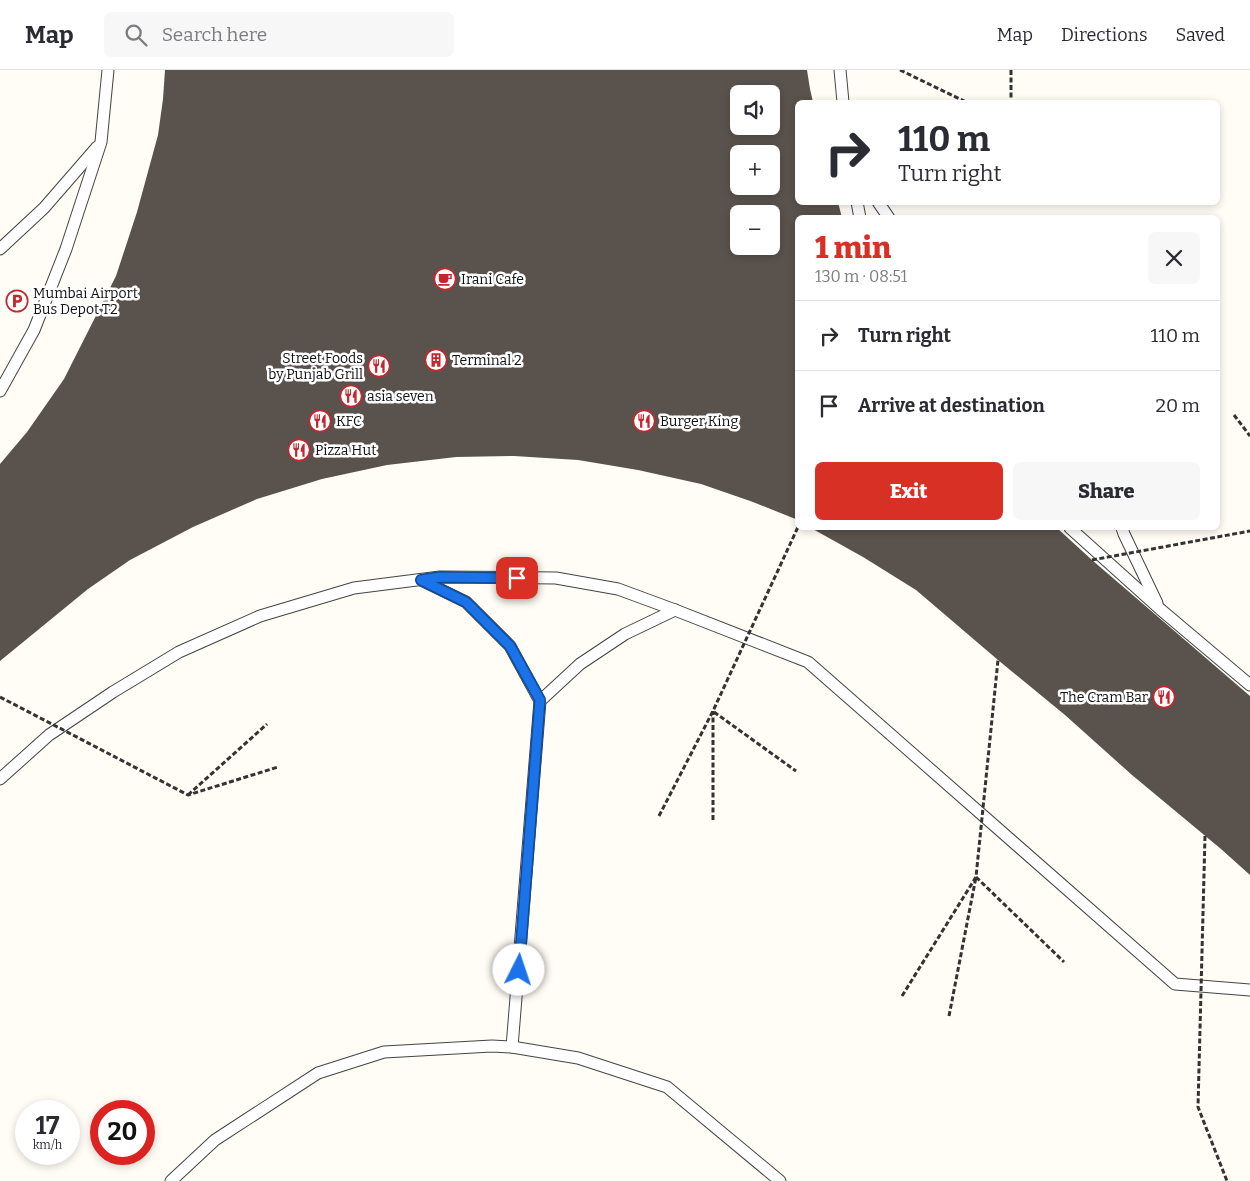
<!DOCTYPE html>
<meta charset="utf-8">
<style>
:root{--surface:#fff;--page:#f7f7f7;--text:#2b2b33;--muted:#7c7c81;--line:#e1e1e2;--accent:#d93025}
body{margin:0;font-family:Bitter,serif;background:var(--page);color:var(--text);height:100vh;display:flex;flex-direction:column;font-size:19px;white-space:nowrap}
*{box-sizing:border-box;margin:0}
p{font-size:16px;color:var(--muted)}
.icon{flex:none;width:28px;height:28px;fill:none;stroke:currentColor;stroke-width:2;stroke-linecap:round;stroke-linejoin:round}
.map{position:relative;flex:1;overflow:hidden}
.side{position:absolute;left:795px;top:145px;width:425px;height:315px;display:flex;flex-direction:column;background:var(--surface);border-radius:8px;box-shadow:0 2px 8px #0003}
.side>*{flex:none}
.top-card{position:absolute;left:795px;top:30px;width:425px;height:105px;border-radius:8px;box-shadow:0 2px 8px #0003;background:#fff;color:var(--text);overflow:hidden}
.controls{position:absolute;left:730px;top:15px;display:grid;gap:10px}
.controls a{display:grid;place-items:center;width:50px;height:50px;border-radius:8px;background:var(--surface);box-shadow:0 2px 8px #0003;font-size:25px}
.speed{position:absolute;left:15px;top:1030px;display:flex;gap:10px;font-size:25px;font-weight:700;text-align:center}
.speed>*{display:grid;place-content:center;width:65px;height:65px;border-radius:50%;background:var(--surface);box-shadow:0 2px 8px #0003;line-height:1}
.speed small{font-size:12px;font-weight:400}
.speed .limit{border:8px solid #d22;background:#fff;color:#111}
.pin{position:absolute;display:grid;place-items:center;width:42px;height:42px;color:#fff;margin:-21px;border-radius:10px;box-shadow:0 2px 8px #0006}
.me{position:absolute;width:55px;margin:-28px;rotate:4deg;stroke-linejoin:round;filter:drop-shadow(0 0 4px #0008)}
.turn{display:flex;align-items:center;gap:18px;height:105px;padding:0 20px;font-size:22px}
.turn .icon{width:65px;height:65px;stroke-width:2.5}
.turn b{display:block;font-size:35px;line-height:42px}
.round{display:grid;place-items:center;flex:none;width:52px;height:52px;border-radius:8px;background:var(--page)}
.headline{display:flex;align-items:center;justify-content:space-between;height:85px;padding:0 20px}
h1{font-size:30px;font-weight:800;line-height:38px;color:var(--accent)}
.button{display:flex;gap:10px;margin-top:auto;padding:10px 20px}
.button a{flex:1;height:58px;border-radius:8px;background:var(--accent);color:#fff;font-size:20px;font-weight:800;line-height:58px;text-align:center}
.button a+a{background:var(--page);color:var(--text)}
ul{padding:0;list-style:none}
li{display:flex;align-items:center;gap:15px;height:70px;padding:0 20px;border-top:1px solid var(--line)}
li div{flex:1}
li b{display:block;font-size:19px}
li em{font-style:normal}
header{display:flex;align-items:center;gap:30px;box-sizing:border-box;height:70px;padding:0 25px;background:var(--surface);border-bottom:1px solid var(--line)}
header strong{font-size:24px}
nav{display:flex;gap:28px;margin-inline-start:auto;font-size:18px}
.search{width:350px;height:45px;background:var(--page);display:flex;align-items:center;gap:12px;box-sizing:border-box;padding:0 18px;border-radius:8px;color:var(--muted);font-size:19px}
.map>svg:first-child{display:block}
.building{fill:#5a524d;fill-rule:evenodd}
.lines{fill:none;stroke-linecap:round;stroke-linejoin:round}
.service-casing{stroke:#444;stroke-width:13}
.path{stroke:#333;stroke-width:3;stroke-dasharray:5 2.5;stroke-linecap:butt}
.service{stroke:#fff;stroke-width:11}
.path-bridge{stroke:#333;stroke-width:3;stroke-dasharray:5 2.5;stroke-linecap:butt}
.route-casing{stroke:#114b97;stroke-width:12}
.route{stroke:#1a73e8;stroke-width:9}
.labels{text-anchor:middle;stroke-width:5;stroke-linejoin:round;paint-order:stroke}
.poi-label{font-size:14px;fill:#111;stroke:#fff;text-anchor:start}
</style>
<header>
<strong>Map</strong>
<div class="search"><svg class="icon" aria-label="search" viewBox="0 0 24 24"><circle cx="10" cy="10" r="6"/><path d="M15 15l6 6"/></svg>Search here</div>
<nav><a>Map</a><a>Directions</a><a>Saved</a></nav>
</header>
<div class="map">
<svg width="1250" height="1111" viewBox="0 0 1250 1111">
<rect width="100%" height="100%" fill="#fffdf5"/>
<g class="building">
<path d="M165,0H807L810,19L813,32H798V132H838L842,148H798V450L753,432L701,414L638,400L578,390L514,386L456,387L387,395L322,409L257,429L193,457L130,490L88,519L0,591V394L27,362L64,309L116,206L137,142L158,65L163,29ZM739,24H771V56H739ZM739,84H771V116H739ZM739,144H771V176H739Z"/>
<polygon points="811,458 1057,458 1092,490 1250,626 1250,805 1221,779 1132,705 1065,645 998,590 916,520 863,487"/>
</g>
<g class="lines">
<g class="service-casing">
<g id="service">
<polyline points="840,0 843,32"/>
<polyline points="857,132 860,148"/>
<polyline points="878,132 889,148"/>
<polyline points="0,179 44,138 97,77"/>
<polyline points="0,321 34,260 66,179 101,72 108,0"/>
<polyline points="1070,458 1160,539 1250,615"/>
<polyline points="1122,458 1124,464 1157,533"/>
<polyline points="421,510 466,532 510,576 540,631 512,977"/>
<polyline points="540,631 580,594 625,564 675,540"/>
<polyline points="0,709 49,665 113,622 179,582 260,546 354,518 440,507 556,508 618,519 675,540 808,592 1175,914 1250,920"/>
<polyline points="171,1111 215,1070 318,1003 384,982 492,976 512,977 578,988 667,1017 780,1111"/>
</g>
</g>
<g class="path">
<polyline points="900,0 966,32"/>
<polyline points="1011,0 1011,32"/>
<polyline points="1234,345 1250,366"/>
<polyline points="714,642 796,701"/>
<polyline points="188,725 267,654"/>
<polyline points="713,750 713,641"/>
<polyline points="976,807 1064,892"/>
<polyline points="949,946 976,807"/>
</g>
<use href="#service" class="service"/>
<g class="path-bridge">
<polyline points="1092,490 1250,461"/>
<polyline points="0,627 188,725 278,697"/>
<polyline points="659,746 713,641 798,457"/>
<polyline points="1205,766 1198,1037 1227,1111"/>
<polyline points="902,926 976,807 998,590"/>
</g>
</g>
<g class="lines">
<g class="route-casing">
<polyline id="route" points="517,508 440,507 421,510 466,532 510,576 540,630 519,900"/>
</g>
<use href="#route" class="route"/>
</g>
<defs>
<g id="cafe-ring" transform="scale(1.125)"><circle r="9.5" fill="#fff" stroke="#c4262e" stroke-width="1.5"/><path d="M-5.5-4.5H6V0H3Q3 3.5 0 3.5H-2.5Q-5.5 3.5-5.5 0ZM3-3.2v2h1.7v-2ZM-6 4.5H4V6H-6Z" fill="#c4262e"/></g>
<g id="parking-ring" transform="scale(1.125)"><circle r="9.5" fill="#fff" stroke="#c4262e" stroke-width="1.5"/><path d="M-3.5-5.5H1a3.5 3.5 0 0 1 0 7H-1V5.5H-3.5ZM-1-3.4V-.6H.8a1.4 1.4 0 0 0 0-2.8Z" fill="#c4262e"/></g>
<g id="building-ring" transform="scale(1.125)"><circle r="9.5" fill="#fff" stroke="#c4262e" stroke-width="1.5"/><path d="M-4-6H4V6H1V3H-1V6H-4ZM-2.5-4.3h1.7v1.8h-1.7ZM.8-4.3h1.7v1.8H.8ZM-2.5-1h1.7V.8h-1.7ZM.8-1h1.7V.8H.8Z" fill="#c4262e"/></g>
<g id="restaurant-ring" transform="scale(1.125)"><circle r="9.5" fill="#fff" stroke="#c4262e" stroke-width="1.5"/><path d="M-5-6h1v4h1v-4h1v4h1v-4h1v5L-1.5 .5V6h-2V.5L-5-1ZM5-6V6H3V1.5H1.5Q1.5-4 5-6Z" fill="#c4262e"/></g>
</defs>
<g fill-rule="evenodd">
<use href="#cafe-ring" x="445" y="209"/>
<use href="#parking-ring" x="17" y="231"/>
<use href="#building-ring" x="436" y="290"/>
<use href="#restaurant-ring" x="379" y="296"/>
<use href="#restaurant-ring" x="351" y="326"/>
<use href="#restaurant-ring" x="320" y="351"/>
<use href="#restaurant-ring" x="644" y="351"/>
<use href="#restaurant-ring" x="299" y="380"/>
<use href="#restaurant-ring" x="1164" y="627"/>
</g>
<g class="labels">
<g class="poi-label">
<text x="461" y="214">Irani Cafe</text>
<text x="33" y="228">Mumbai Airport<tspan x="33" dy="16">Bus Depot T2</tspan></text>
<text x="363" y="293" text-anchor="end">Street Foods<tspan x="363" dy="16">by Punjab Grill</tspan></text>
<text x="452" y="295">Terminal 2</text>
<text x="367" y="331">asia seven</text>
<text x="336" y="356">KFC</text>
<text x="660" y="356">Burger King</text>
<text x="315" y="385">Pizza Hut</text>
<text x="1148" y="632" text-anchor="end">The Cram Bar</text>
</g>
</g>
</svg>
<div class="controls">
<a><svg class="icon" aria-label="sound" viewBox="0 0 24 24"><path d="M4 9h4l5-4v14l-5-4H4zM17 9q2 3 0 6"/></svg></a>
<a>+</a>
<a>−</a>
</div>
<div class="speed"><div>17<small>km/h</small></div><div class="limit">20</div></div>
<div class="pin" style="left:517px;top:508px;background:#d93025"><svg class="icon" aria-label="arrive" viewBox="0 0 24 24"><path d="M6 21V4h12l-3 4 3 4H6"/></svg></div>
<svg class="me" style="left:519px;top:900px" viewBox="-20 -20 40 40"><circle r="19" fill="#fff"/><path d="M0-13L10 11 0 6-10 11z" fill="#1a73e8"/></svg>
<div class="top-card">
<div class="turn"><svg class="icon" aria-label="right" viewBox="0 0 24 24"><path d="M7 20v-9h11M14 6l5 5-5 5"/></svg><div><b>110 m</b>Turn right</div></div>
</div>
<section class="side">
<div class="headline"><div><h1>1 min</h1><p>130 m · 08:51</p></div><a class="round"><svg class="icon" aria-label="close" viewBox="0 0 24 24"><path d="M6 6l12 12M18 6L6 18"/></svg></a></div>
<ul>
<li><svg class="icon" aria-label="right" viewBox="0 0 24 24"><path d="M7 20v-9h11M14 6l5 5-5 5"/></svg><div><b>Turn right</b></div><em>110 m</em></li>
<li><svg class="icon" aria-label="arrive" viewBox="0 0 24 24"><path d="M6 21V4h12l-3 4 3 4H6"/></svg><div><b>Arrive at destination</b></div><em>20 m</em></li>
</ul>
<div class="button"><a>Exit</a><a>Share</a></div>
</section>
</div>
